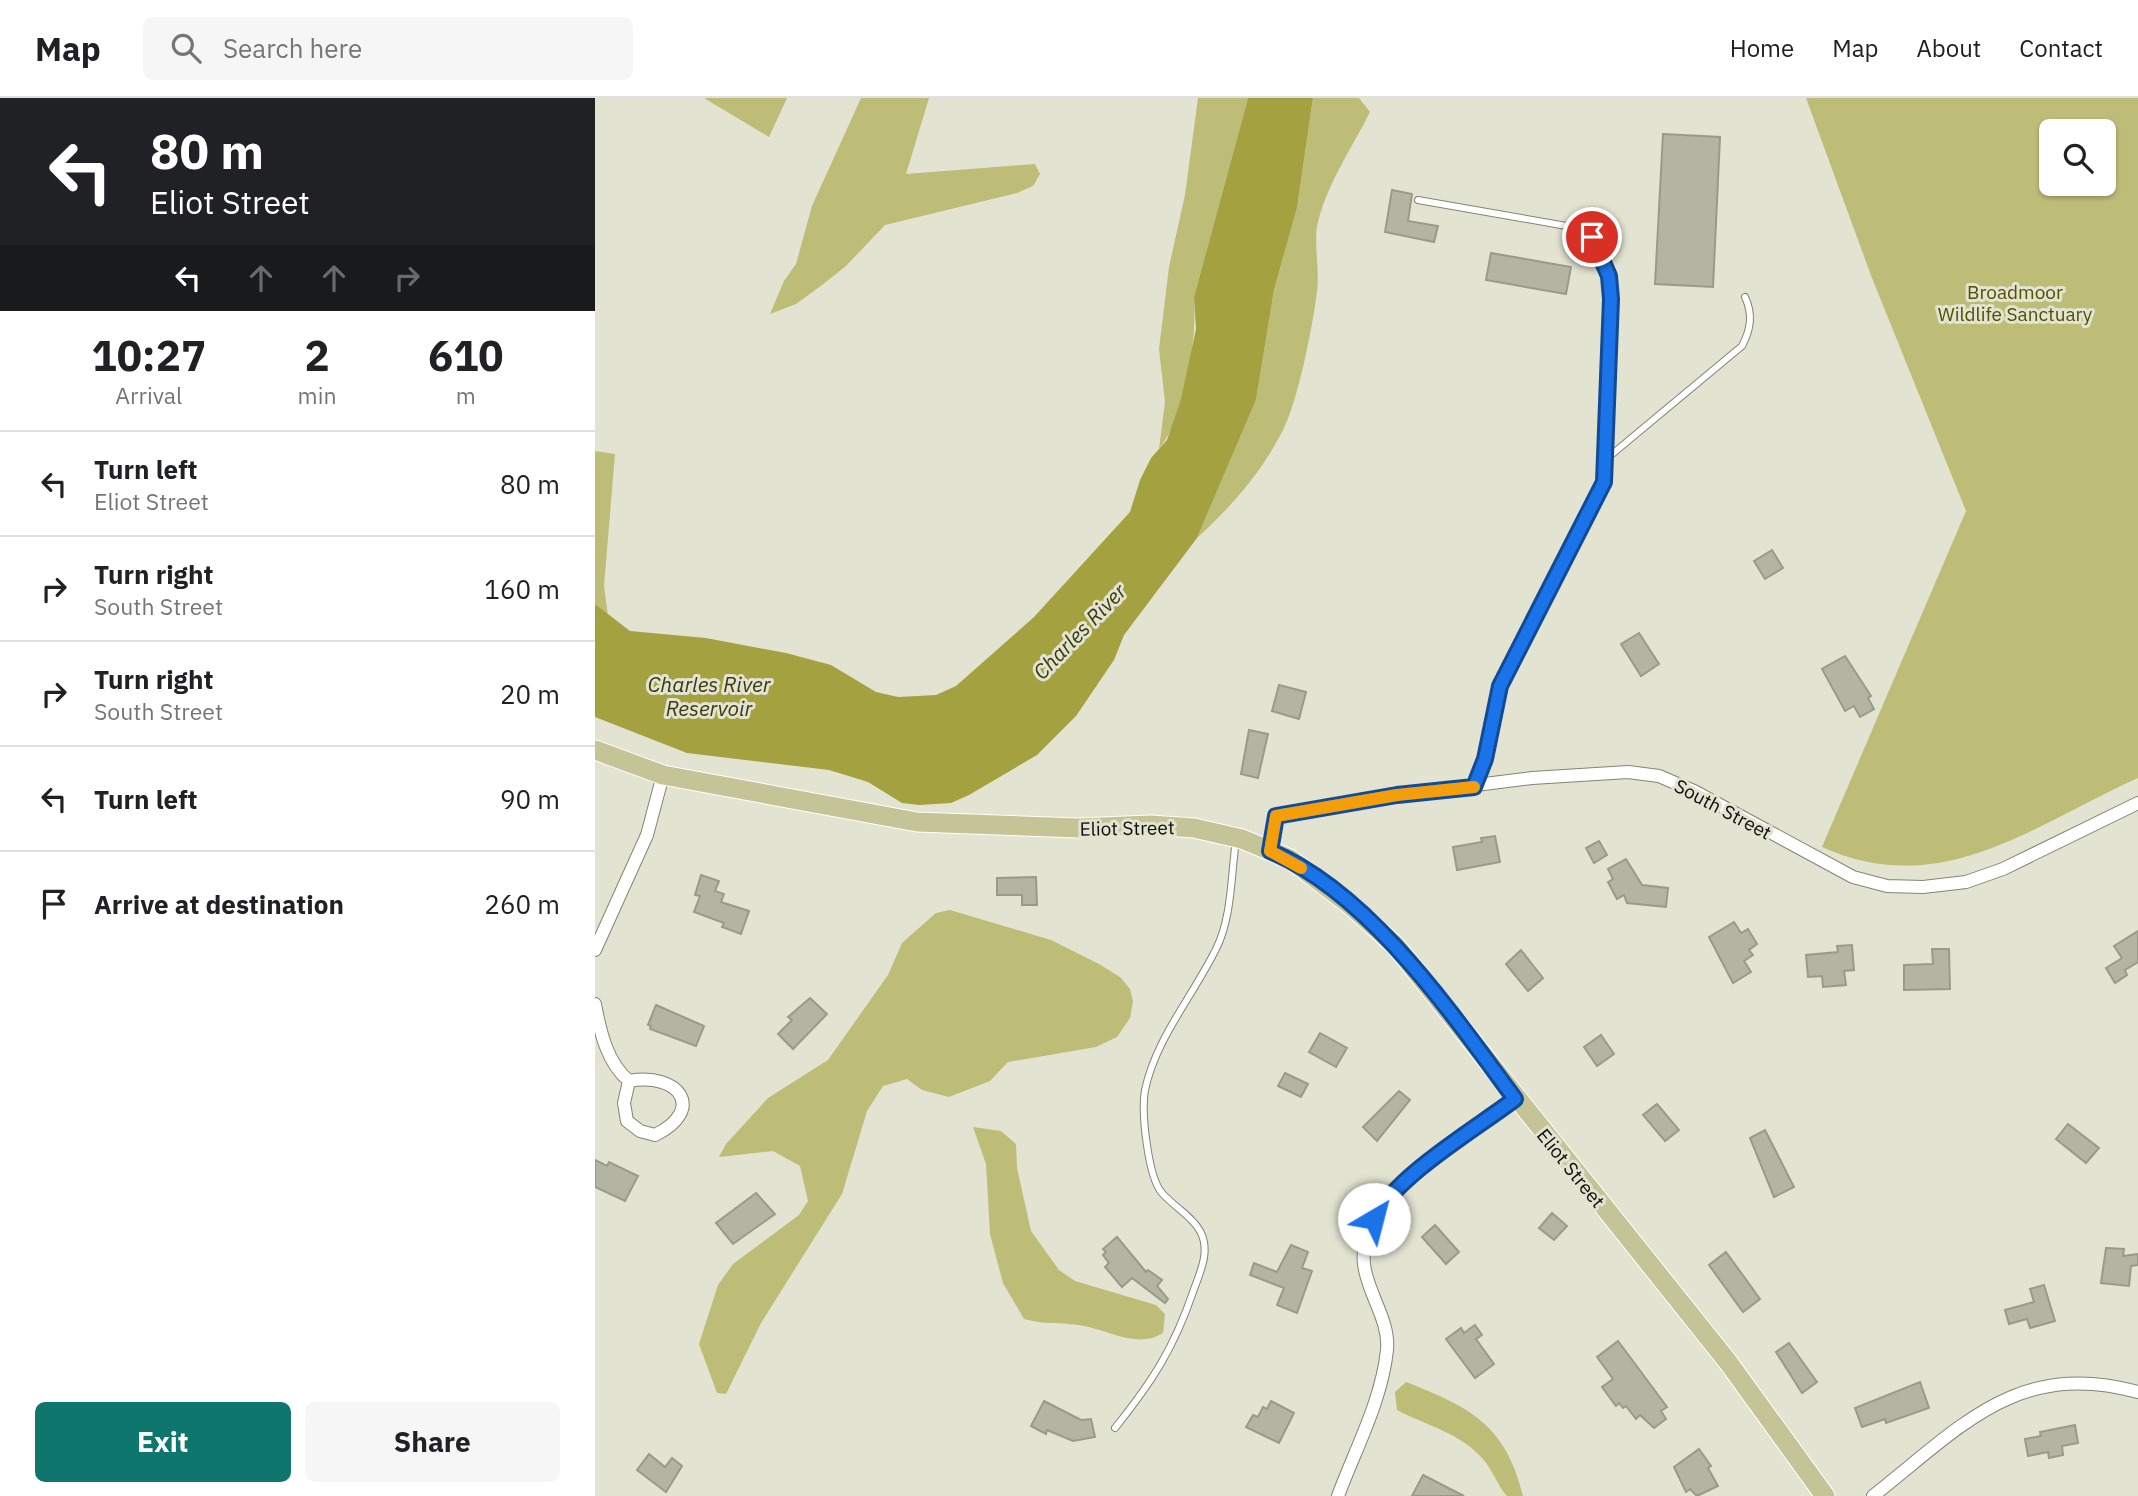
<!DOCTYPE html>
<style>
:root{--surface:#fff;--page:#f6f6f6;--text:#202124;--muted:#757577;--line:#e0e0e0;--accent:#0f766e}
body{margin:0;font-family:"IBM Plex Sans",sans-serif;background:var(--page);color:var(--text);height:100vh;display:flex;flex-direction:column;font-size:26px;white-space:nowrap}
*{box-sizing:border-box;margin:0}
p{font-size:23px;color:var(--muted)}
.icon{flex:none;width:38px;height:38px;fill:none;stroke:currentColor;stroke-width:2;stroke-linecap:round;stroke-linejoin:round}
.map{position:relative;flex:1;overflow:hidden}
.sheet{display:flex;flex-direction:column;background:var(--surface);width:595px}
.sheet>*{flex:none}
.guide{background:#202124;color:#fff;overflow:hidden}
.controls{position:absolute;left:1444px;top:21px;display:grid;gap:14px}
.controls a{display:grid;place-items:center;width:77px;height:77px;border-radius:10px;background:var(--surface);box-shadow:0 2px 5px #0004;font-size:35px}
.pin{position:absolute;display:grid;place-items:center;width:60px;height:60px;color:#fff;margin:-30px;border:4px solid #fff;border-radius:50%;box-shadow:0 2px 7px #0007}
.me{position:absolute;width:77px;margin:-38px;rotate:37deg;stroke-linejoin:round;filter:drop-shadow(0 0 5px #0008)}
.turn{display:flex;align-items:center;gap:24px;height:147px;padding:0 35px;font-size:32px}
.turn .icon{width:91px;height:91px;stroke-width:2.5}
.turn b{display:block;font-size:49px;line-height:60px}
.lanes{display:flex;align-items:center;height:66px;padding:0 35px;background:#0003;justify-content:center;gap:35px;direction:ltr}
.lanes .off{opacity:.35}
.eta{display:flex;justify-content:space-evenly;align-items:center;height:119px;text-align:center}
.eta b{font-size:42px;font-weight:800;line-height:49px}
.primary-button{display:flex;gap:14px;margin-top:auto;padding:14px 35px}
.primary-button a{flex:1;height:80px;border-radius:10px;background:var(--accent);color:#fff;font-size:28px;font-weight:800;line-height:80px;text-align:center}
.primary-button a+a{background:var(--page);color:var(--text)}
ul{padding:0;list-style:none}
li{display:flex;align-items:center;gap:21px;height:105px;padding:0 35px;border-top:2px solid var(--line)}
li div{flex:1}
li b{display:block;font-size:26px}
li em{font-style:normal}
header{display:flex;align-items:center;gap:42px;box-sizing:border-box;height:98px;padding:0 35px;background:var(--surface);border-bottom:2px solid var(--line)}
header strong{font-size:33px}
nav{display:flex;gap:38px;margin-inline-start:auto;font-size:24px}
.search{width:490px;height:63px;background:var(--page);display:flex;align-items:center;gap:18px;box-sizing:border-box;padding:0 24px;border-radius:10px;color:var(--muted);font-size:26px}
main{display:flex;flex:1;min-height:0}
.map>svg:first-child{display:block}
.green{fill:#bebd78;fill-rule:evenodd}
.water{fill:#a4a240}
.building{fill:#b4b4a2;stroke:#999a88;stroke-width:2}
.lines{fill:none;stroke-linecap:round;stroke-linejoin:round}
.lane-casing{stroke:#848473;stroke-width:8}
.street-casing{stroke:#848473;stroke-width:14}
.primary-casing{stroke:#fff;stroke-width:21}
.lane{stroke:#fff;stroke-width:6}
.street{stroke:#fff;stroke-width:12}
.primary{stroke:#c5c496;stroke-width:19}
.route-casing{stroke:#114b97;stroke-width:18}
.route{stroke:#1a73e8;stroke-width:12}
.slow{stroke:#f59e0b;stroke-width:12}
.labels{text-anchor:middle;stroke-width:6;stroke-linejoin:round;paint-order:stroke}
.park-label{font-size:19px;fill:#514f00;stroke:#e2e3d0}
.street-label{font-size:19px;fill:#0f0e08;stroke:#e2e3d0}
.water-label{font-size:21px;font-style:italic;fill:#39380e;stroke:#e2e3d0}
</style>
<header>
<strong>Map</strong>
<div class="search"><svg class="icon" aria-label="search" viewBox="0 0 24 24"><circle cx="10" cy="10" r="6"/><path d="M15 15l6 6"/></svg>Search here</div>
<nav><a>Home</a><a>Map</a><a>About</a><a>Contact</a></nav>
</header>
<main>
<section class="sheet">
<div class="guide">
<div class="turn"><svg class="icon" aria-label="left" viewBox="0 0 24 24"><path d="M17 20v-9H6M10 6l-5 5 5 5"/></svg><div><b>80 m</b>Eliot Street</div></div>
<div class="lanes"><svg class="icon" aria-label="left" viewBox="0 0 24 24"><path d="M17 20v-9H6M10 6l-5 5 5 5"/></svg><svg class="icon off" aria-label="ahead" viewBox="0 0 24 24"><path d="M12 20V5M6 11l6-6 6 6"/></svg><svg class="icon off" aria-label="ahead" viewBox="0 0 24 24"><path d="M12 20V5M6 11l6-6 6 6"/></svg><svg class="icon off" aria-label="right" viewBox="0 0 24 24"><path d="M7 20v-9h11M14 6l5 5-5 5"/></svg></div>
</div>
<div class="eta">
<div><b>10:27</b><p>Arrival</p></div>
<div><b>2</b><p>min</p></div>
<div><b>610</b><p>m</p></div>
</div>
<ul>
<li><svg class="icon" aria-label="left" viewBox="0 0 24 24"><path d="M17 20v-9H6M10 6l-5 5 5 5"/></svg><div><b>Turn left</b><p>Eliot Street</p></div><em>80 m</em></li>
<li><svg class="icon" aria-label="right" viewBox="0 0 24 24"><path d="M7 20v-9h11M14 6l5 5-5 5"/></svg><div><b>Turn right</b><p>South Street</p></div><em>160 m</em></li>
<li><svg class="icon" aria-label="right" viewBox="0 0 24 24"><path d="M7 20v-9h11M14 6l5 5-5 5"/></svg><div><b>Turn right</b><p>South Street</p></div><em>20 m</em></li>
<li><svg class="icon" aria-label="left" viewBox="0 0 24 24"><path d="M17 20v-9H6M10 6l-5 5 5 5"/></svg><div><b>Turn left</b></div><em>90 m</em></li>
<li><svg class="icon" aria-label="arrive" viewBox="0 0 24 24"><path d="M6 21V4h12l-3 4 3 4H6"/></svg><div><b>Arrive at destination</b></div><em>260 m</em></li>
</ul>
<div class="primary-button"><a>Exit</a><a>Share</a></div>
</section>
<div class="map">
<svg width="1543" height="1398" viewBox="0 0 1543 1398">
<rect width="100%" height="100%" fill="#e2e3d0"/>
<g class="green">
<polygon points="109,0 192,0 174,39"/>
<polygon points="266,0 334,0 311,76 440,66 445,76 438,88 422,95 290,127 251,168 227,187 201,206 175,216 189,183 201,166 217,108"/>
<path d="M603,0H653L599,199C602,241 591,318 564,351L570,304L564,251L574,169L590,97Z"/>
<path d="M718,0H764L775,14C757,50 733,84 723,124C718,140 725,172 722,193C718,227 703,303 688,332C667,374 636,409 602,440L661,302L679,192L702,110Z"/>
<path d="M1211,0H1543V680C1438,727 1346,803 1227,749L1371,413L1277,180ZM1456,33H1508V86H1456Z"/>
<polygon points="0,353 20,356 9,488 13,518 0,506"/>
<polygon points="355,812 456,842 504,866 525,879 535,891 538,903 535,920 522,939 501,949 413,964 395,983 354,999 327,992 312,981 288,988 272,1013 247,1096 166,1225 131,1296 122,1295 104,1246 123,1187 138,1166 204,1117 213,1103 205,1068 178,1053 124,1059 131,1046 173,1000 233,962 293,877 307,845 341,815"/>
<path d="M378,1029L406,1033L421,1046L422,1070L436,1133L464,1172L480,1183L561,1207L570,1216L568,1235C541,1252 511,1230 483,1227C462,1224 452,1227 429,1221L408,1185L395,1136L391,1066Z"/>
<path d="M811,1284C875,1309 911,1327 928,1398H912C902,1387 898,1372 888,1361C864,1334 832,1328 802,1312L800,1294Z"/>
</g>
<polygon class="water" points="653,0 718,0 702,110 679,192 661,302 602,440 529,537 519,562 481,618 442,657 374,697 356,705 324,707 307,705 273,684 234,672 92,655 0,619 0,506 35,533 111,540 191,555 236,567 281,594 303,599 341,597 361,588 439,519 535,414 545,382 556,360 572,342 586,301 601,231 599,199"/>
<g class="building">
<polygon points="1068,36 1125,39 1118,189 1060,186"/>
<polygon points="797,92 817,96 813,123 843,128 839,144 790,134"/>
<polygon points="896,155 976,169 971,196 891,182"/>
<polygon points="1177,452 1188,470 1170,481 1159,463"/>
<polygon points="1044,535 1064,566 1046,578 1026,546"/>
<polygon points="1250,558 1276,598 1273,600 1279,611 1265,619 1259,608 1250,613 1227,571"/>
<polygon points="684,587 711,594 704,621 677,613"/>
<polygon points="654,632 673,636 663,680 646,676"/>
<polygon points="900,738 905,764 862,772 858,749 887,744 886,740"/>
<polygon points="1004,743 1012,757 999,765 991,750"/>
<polygon points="1031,761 1047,787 1073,790 1071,809 1032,805 1029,797 1022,801 1013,784 1018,781 1013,771"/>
<polygon points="106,777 124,783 120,793 129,796 126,804 154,813 146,836 127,829 129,825 99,814 105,798 100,797"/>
<polygon points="441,779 442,807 427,807 427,797 402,797 402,780"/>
<polygon points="1139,824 1146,835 1153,831 1162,846 1154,852 1158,857 1149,863 1156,874 1138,885 1114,839"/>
<polygon points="1543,833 1543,864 1530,872 1532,877 1520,885 1511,870 1527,860 1519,848"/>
<polygon points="1257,847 1259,872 1249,873 1251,887 1228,889 1227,878 1213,879 1211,857 1243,854 1242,848"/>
<polygon points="1337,851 1354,851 1355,891 1309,892 1309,867 1338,866"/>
<polygon points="926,852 948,880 933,893 911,866"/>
<polygon points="215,900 232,916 198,951 183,936 197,922 193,919"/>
<polygon points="61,907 109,928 101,948 55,931 56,928 53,927"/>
<polygon points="725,935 752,950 741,969 714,954"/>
<polygon points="1006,937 1019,956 1002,968 989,949"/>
<polygon points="690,975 713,986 706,999 683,988"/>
<polygon points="804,993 815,1002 782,1043 768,1029"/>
<polygon points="1062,1006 1084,1032 1070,1043 1048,1017"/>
<polygon points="1473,1026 1504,1050 1491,1065 1461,1041"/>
<polygon points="1170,1032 1199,1089 1179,1099 1155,1040"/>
<polygon points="0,1062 12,1068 14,1064 43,1078 30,1103 0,1089"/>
<polygon points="161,1095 180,1116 138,1146 121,1125"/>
<polygon points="957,1115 972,1128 959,1142 944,1130"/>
<polygon points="840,1127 864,1154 851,1166 827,1139"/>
<polygon points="522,1139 551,1174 553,1172 567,1182 562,1188 573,1201 570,1205 537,1180 527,1189 510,1169 514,1165 508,1157 511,1154 508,1151"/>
<polygon points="696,1147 713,1154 707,1170 717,1173 702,1215 682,1207 689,1190 655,1177 659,1165 682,1174"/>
<polygon points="1511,1150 1529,1151 1528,1158 1543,1156 1543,1167 1536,1168 1534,1188 1506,1185"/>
<polygon points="1131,1154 1165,1201 1148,1214 1114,1167"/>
<polygon points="1449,1187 1460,1223 1435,1230 1432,1221 1414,1226 1410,1212 1439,1204 1435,1191"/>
<polygon points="880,1227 887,1237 881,1241 899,1266 880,1280 851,1241 866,1230 869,1235"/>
<polygon points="1023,1243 1072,1309 1066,1313 1071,1321 1059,1330 1045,1317 1041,1321 1031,1308 1028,1310 1024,1305 1021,1308 1007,1289 1018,1281 1002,1259"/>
<polygon points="1194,1245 1222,1284 1207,1295 1181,1254"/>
<polygon points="1325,1284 1334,1310 1291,1325 1290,1321 1267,1329 1260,1310"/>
<polygon points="449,1303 486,1322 496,1321 500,1339 478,1343 452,1332 451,1336 436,1328"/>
<polygon points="676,1303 699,1315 684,1345 651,1329 658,1317 663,1319 668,1309 672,1311"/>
<polygon points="1480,1327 1483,1345 1467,1348 1468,1357 1454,1360 1453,1354 1433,1358 1430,1341 1446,1338 1445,1334"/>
<polygon points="1104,1351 1116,1368 1113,1370 1123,1388 1102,1398 1095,1391 1091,1394 1079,1369"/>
<polygon points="54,1356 70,1369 77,1360 87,1368 71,1394 42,1372"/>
<polygon points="828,1377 869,1398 817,1398"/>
</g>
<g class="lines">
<g class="lane-casing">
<g id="lane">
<polyline points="823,102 983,130 1003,148 1014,178 1009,384 905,588 890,661 879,688"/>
<path d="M1010,362L1147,248C1156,231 1158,216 1150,199"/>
<path d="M520,1330C557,1284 579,1250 598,1194C605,1174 616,1153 605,1133C597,1118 578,1108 567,1095C553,1079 546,1014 550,992C561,940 598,898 621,851C637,820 636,776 641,742"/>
</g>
</g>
<g class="street-casing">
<g id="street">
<polyline points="675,753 681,718 802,697 937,680 1033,674 1064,678 1099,693 1258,779 1292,788 1328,789 1371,784 1408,771 1543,705"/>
<polyline points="0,852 52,737 68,677"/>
<path d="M0,906C5,933 12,965 34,983C85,974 111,1012 60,1037L45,1033L32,1023L29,1005L34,983"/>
<path d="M743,1398C760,1352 787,1302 792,1252C795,1222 772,1195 769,1166C761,1100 874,1036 921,1001"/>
<path d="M1278,1398C1366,1329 1422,1261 1543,1294"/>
</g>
</g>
<g class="primary-casing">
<polyline id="primary" points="0,652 68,677 322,724 483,730 555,727 599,730 647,741 695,761 755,807 800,847 1133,1264 1230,1398"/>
</g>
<use href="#lane" class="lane"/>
<use href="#street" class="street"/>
<use href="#primary" class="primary"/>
</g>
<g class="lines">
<g class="route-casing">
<path id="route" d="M779,1121C802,1077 879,1032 920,1001C857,916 775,795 675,753L681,718L802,697L879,689L890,661L905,588L1009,384L1016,201L1014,178L997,139"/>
</g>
<use href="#route" class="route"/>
<polyline class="slow" points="706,770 675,753 681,718 802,697 879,689"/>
</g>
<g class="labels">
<g class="park-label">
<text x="1420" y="201">Broadmoor<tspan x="1420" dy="22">Wildlife Sanctuary</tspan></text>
</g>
<g class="street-label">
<text transform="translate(1128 711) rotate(28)" y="7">South Street</text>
<text transform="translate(532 730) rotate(-1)" y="7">Eliot Street</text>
<text transform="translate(976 1070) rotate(51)" y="7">Eliot Street</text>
</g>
<g class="water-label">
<text transform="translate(485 534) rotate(-46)" y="7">Charles River</text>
<text x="114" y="594">Charles River<tspan x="114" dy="24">Reservoir</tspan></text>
</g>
</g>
</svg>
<div class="controls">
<a><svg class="icon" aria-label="search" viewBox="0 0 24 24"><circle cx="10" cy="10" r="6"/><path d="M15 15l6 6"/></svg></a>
</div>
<div class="pin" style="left:997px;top:139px;background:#d93025"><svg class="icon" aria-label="arrive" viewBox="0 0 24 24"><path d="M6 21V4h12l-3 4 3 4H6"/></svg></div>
<svg class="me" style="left:779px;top:1121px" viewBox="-20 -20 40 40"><circle r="19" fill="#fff"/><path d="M0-13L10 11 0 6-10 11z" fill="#1a73e8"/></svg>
</div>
</main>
